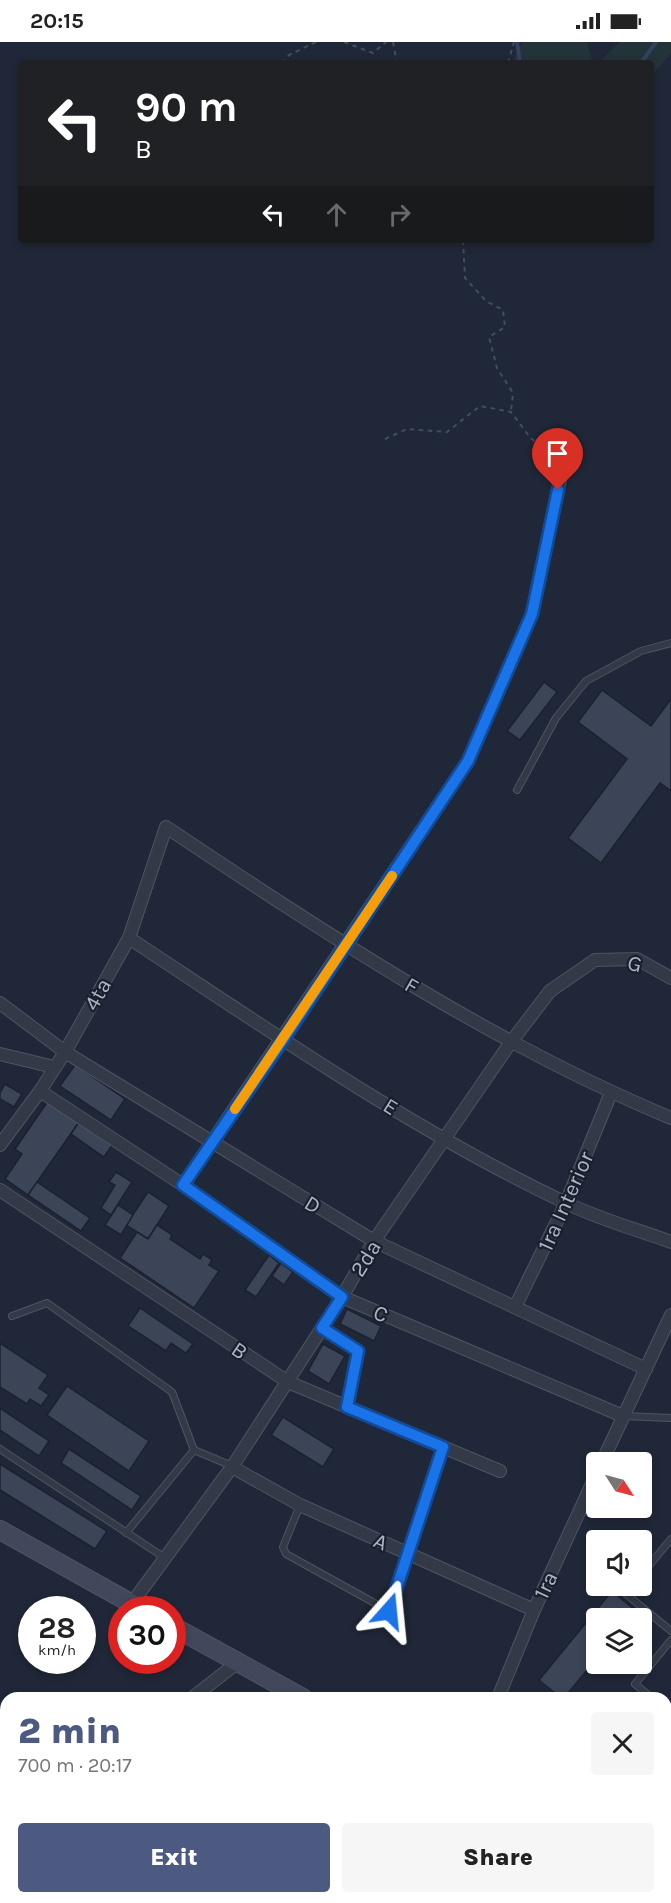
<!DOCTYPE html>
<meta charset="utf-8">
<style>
:root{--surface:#fff;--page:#f6f6f6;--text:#222;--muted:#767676;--accent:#4c5a82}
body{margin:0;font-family:Karla,sans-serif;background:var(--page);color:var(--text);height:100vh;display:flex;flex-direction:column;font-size:22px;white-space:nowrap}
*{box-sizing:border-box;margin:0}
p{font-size:20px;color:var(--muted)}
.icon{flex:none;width:33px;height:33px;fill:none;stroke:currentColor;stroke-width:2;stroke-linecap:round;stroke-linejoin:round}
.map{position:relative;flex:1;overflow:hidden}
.side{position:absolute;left:0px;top:1650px;width:672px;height:212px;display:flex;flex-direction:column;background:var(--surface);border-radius:18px 18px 0 0;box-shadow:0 3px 9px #0003}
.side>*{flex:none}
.hud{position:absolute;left:18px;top:18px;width:636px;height:183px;border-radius:6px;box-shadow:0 3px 9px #0003;background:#202124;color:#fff;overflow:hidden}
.needle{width:39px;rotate:126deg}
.buttons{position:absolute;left:586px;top:1410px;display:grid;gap:12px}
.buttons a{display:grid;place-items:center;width:66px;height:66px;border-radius:6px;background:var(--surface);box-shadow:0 3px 9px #0003;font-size:30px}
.speed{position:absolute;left:18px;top:1554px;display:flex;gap:12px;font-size:30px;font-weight:700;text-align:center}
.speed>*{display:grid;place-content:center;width:78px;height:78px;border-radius:50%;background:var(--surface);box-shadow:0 3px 9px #0003;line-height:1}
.speed small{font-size:15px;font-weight:400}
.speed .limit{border:9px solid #d22;background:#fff;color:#111}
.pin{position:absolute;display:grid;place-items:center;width:51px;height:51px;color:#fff;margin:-62px -26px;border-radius:50% 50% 50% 0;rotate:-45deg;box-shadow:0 0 6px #0007}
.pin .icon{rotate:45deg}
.me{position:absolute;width:66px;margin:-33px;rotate:18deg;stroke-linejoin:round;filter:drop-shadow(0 0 4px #0008)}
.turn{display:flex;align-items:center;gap:21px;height:126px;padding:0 18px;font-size:27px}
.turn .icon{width:78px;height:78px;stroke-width:2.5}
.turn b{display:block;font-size:42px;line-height:51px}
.lanes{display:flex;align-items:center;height:57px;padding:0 18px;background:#0003;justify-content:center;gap:30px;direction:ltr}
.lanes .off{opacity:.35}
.round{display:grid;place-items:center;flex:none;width:63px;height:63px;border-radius:6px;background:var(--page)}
.overview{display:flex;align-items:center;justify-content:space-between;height:102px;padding:0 18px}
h1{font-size:36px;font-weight:800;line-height:45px;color:var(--accent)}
.primary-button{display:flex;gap:12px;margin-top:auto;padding:12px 18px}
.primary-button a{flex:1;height:69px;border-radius:6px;background:var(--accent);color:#fff;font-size:24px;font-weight:800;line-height:69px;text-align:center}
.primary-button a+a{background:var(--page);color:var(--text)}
.status{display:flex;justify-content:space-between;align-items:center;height:42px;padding:0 30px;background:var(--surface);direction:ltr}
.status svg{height:16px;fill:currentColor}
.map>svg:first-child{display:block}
.green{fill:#223339}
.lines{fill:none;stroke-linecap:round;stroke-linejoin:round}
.stream{stroke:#334060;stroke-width:4}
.building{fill:#3c4458;stroke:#1b212f;stroke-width:1.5}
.service-casing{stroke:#4e5463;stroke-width:8}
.minor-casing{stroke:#4e5463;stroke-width:14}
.secondary-casing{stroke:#4e5463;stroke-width:20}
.path{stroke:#405056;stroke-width:2;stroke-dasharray:4.5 4.5;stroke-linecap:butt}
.service{stroke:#343948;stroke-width:6}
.minor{stroke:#343948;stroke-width:12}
.secondary{stroke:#42485b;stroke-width:18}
.route-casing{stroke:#114b97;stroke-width:15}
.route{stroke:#1a73e8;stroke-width:10}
.slow{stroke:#f59e0b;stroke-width:10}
.labels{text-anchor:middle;stroke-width:4.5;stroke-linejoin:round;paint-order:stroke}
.street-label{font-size:22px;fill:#aeb4c5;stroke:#191f2d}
</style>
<div class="status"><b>20:15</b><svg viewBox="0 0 49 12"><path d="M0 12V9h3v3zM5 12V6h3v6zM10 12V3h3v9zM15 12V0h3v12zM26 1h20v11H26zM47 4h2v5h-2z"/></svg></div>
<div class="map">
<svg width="671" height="1861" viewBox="0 0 671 1861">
<rect width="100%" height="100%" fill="#202738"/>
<g class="green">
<polygon points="522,0 587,0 593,21 512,21"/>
<polygon points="620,0 671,0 671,12 651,34 651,21 598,21"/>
</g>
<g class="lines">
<g class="stream">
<polyline points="517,0 520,21"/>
<polyline points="641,21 656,0"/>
</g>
</g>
<g class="building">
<polygon points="544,640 557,650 520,698 507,689"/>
<polygon points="602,648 651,684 671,657 671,749 660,741 601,821 568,796 627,717 578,680"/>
<polygon points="75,1023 125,1057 111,1078 60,1044"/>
<polygon points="5,1042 22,1052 14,1065 0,1057 0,1051"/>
<polygon points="48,1059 79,1080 28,1153 5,1137 22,1112 15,1107"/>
<polygon points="79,1080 112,1103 104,1115 71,1092"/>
<polygon points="116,1130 132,1140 111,1173 101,1166 115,1143 109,1140"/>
<polygon points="37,1140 90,1176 81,1189 28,1153"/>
<polygon points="148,1150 169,1164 148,1197 126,1183"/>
<polygon points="118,1163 133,1173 121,1193 105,1183"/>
<polygon points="157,1183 172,1193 170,1197 200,1217 203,1212 212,1218 209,1223 219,1229 194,1266 120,1216 137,1190 148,1197"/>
<polygon points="269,1213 279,1221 256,1255 245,1248"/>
<polygon points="281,1221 293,1230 284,1243 272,1234"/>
<polygon points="140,1266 193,1302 186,1311 171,1301 166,1309 128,1284"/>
<polygon points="347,1267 381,1284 374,1299 340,1282"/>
<polygon points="0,1301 48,1333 39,1346 49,1353 41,1364 30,1357 27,1362 0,1345"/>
<polygon points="323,1302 345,1314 329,1342 308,1329"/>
<polygon points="67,1344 149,1399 129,1429 47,1373"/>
<polygon points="0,1366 49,1399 39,1414 0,1388"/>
<polygon points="283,1375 334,1407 323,1425 271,1393"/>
<polygon points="69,1407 141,1454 132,1468 61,1421"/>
<polygon points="0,1422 107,1489 95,1507 0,1448"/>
<polygon points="612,1549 636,1569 629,1576 597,1576 597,1616 564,1656 561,1656 539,1638"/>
</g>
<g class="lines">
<g class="service-casing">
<g id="service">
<polyline points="517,748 556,676 586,639 641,609 671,601"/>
<polyline points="12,1274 47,1261 172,1350 194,1408 126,1491"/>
<polyline points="624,1374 671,1376"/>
<polyline points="0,1407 165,1516"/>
<polyline points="194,1408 232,1424"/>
<polyline points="300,1463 283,1505 286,1512 389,1569"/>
<polyline points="642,1532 671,1497"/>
<polyline points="633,1544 626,1552 671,1589"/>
<polyline points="652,1656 635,1642 671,1598"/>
<polyline points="666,1668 671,1672"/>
</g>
</g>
<g class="minor-casing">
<g id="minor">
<path d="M129,896C270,989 411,1087 564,1160C598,1177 636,1187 671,1200"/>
<polyline points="0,961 65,1010 374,1199 646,1327"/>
<polyline points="0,1012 54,1025"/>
<polyline points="40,1049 183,1143 342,1255 623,1374"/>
<path d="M0,1103L40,1049L65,1010L129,896L166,785C328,893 491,1001 671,1076"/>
<polyline points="183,1143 468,719 532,572 562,428"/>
<polyline points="0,1148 288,1340 500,1429"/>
<polyline points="515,1265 566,1161 611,1051"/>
<polyline points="322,1286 358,1309 347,1365"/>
<polyline points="602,1420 671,1273"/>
<polyline points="232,1425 300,1463 534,1568"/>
<polyline points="132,1561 232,1425 342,1255 374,1199 511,1000 550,949 595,918 637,917 671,936"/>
<polyline points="389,1569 443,1405"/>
<polyline points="192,1656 237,1621"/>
<polyline points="498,1656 534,1568 597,1431"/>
<polyline points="6,1800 3,1802 6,1805"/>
<polyline points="90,1856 102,1861"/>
<polyline points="276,1861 278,1856"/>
<polyline points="448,1861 450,1856"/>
<polyline points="587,1861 589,1856"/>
</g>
</g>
<g class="secondary-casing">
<g id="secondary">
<polyline points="0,1488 143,1568"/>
<polyline points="172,1584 303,1656"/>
<polyline points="666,1821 671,1823"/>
</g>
</g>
<g class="path">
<polyline points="344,0 373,11 386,0"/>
<polyline points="393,0 397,21"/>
<polyline points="282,21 289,13 316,0"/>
<polyline points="508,21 514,0"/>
<polyline points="463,198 465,236 486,259 503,268 505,285 489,295 497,326 513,351 511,369"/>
<polyline points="385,397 407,387 447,390 480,364 511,370 529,394 554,419"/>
</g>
<use href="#service" class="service"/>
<use href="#minor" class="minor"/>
<use href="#secondary" class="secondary"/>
</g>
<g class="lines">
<g class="route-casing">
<polyline id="route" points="389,1569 443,1405 347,1365 358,1309 322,1286 342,1255 183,1143 283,998 468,719 532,572 558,448"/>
</g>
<use href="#route" class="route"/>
<polyline class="slow" points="235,1067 392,834"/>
</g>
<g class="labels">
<g class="street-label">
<text transform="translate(635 921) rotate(13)" y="8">G</text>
<text transform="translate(412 943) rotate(30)" y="8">F</text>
<text transform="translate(97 952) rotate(-61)" y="8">4ta</text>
<text transform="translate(391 1064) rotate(32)" y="8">E</text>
<text transform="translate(565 1159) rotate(-66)" y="8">1ra Interior</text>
<text transform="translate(313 1162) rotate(31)" y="8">D</text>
<text transform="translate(365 1216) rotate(-59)" y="8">2da</text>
<text transform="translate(381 1271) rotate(23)" y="8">C</text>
<text transform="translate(240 1308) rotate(34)" y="8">B</text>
<text transform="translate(381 1499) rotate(24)" y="8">A</text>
<text transform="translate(545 1543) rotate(-65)" y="8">1ra</text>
</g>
</g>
</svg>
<div class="buttons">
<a><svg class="needle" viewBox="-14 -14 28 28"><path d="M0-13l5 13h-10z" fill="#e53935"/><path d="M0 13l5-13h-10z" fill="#767676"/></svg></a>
<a><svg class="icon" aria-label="sound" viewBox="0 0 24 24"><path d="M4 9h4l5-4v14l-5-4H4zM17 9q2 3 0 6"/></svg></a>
<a><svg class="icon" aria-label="layers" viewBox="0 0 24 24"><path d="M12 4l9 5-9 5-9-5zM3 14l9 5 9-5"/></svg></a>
</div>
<div class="speed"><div>28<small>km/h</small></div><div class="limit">30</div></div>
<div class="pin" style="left:558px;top:448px;background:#d93025"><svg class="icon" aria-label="arrive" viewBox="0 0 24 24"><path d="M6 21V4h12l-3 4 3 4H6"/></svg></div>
<svg class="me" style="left:389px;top:1569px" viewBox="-20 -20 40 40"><path d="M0-17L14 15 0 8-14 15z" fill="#1a73e8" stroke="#fff" stroke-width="4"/></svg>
<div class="hud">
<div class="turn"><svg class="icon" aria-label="left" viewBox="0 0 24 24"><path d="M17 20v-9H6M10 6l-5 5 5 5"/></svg><div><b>90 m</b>B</div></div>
<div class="lanes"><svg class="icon" aria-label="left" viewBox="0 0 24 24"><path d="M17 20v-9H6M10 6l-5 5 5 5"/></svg><svg class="icon off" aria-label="ahead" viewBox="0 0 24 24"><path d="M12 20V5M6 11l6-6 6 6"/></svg><svg class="icon off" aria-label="right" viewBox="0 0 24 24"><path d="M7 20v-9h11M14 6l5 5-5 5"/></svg></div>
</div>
<section class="side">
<div class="overview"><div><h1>2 min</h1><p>700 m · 20:17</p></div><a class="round"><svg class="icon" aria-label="close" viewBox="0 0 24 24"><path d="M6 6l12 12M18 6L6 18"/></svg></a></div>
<div class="primary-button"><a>Exit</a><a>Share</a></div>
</section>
</div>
